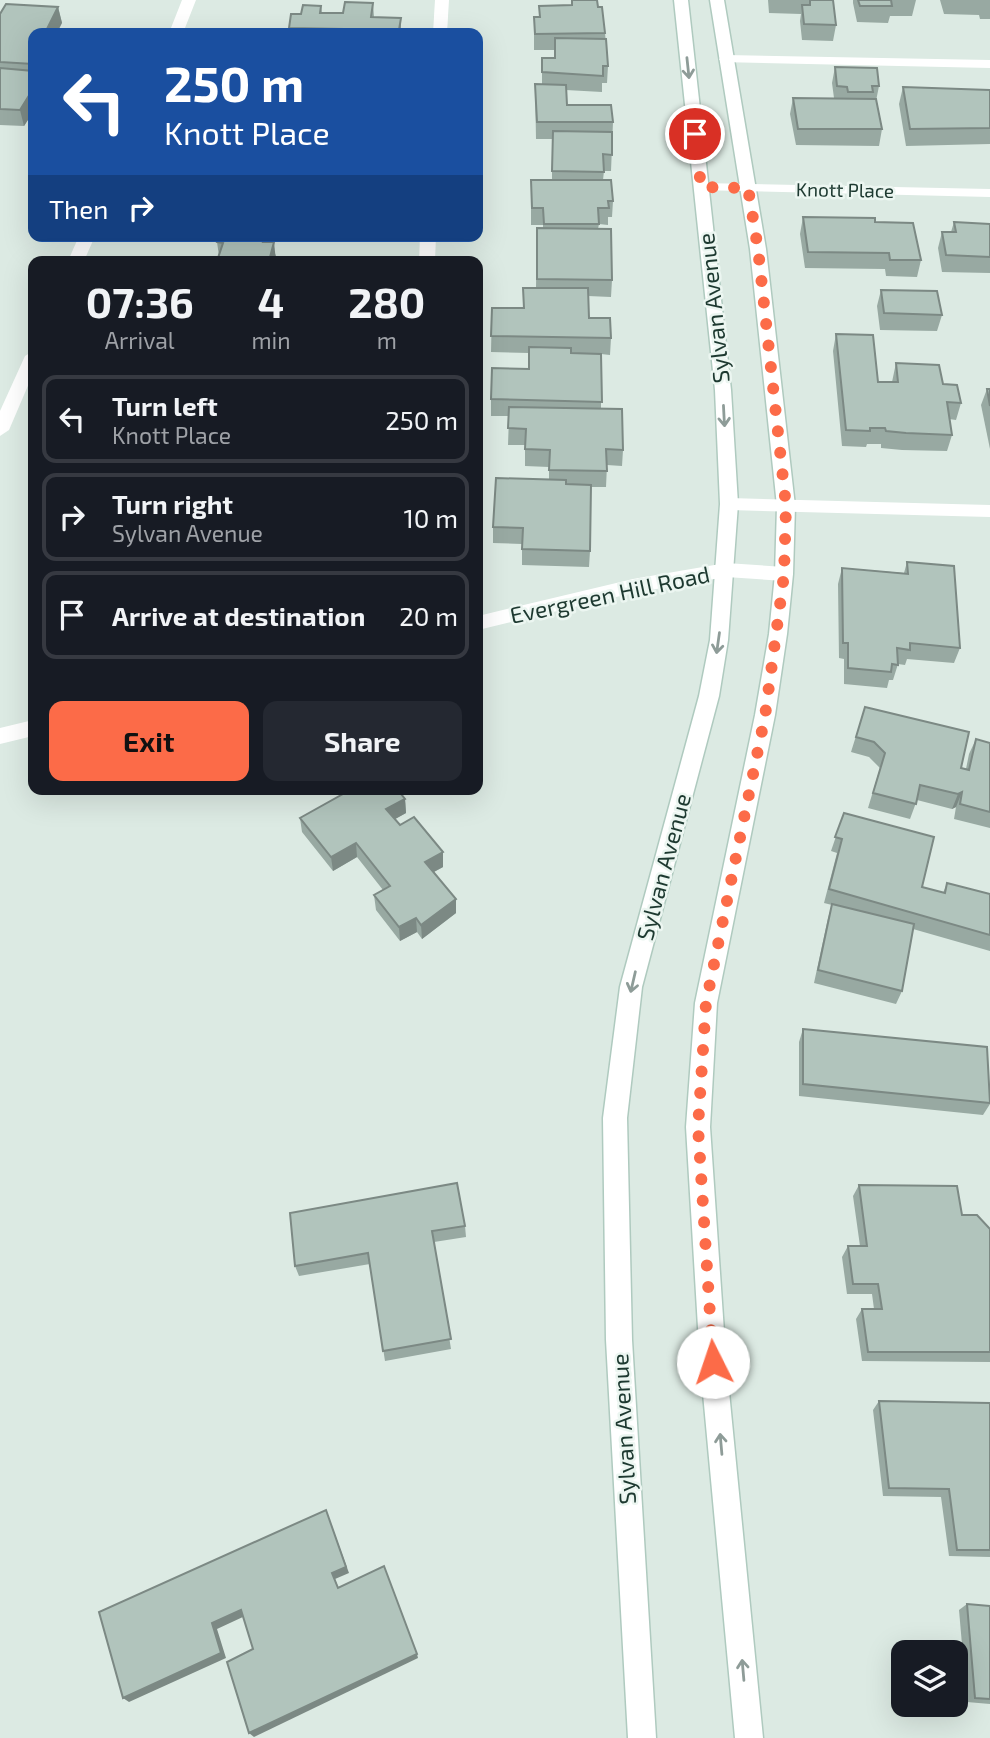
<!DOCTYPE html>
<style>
:root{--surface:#171b24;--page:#242831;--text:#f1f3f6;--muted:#9ea1a6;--line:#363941;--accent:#fc6b48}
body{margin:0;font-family:"Exo 2",sans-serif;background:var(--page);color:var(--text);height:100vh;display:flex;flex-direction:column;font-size:26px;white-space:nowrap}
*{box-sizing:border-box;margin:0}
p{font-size:23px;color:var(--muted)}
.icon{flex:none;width:38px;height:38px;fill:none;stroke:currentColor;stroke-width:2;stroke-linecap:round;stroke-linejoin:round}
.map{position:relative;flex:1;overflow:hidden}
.panel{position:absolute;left:28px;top:256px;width:455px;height:539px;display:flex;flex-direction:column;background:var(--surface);border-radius:14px;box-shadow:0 7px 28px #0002}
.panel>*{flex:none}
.banner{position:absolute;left:28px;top:28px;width:455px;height:214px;border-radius:14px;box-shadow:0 7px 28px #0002;background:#1a4fa0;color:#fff;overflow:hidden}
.tools{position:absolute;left:891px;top:1640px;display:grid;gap:14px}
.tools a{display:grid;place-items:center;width:77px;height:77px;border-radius:14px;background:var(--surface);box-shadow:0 7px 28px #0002;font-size:35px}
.pin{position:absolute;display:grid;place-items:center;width:60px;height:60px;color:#fff;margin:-30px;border:4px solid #fff;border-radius:50%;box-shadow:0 2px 7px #0007}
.me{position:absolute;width:77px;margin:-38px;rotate:356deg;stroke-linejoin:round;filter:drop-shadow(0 0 5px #0008)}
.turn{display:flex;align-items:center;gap:24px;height:147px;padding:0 21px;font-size:32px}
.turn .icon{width:91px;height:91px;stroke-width:2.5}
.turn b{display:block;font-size:49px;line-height:60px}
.then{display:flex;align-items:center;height:66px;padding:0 21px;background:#0003;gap:14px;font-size:26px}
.eta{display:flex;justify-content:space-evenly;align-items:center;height:119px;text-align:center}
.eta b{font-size:42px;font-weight:700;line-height:49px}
.button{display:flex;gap:14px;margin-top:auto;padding:14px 21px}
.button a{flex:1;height:80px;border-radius:14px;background:var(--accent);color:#111;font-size:28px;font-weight:700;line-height:80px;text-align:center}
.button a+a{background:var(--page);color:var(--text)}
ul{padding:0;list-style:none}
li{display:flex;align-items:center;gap:21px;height:88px;margin:0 14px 10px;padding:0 7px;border:4px solid var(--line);border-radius:14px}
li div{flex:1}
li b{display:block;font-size:26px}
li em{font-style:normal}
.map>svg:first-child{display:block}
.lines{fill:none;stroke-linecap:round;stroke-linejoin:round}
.secondary-casing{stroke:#afcabf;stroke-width:3}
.lane{fill:#fff;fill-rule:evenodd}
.street{fill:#fff;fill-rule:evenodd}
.secondary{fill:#fff;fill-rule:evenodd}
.wall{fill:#98a9a2}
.shaded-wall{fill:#7c8984}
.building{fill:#b1c4bc;stroke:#7c8984;stroke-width:2}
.oneway{stroke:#8e9c98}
.route{stroke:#fc6b48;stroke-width:12;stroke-dasharray:0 21.6}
.labels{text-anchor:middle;stroke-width:5;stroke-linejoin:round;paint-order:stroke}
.far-street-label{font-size:19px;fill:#1d3930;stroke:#ecf6f1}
.street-label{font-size:23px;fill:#1d3930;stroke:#ecf6f1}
</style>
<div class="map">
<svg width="990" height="1738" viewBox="0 0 990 1738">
<rect width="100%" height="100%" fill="#dceae3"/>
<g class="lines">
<g class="secondary-casing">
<g id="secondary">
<polygon points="674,0 688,0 731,390 738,504 728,640 719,696 642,987 627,1118 632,1340 656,1738 628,1738 606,1340 603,1118 620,987 699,696 710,640 720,504 715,390"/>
<polygon points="710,0 724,0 766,249 795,506 793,574 787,634 775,715 717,1003 710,1127 726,1361 763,1738 735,1738 700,1361 686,1127 695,1003 755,715 769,634 775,574 777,506 750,249"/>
</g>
</g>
<g class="lane">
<polygon points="435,0 449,0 447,33 433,33"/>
<polygon points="726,55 990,60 990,68 721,62 719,59"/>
<polygon points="420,236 436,236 435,261 419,261"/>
</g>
<g class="street">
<polygon points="182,0 196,0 183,33 169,33"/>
<polygon points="701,183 990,189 990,197 696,190 694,187 696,184"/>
<polygon points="79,236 95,236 84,261 68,261"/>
<polygon points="33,351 33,374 9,430 0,436 0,411 25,356"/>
<polygon points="729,498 990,505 990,517 729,510 720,504"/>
<polygon points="726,563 784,567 790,569 793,574 790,579 784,581 726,577 633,593 478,630 478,616 633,579"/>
<polygon points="33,720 33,736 0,744 0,728"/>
</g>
<use href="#secondary" class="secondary"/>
</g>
<g class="wall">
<polygon points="768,0 833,0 836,25 833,41 802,40 800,21 801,14 769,13"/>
<polygon points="853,0 916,0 912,16 890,16 888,23 857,22 853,3"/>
<polygon points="940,0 990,0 990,19 980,19 979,15 944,14"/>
<polygon points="373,3 374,17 401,18 401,33 289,33 289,28 301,14 321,6 322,13 343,13"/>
<polygon points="539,6 598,7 605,33 608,66 607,83 602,83 602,92 566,90 567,105 613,122 611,171 604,171 603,180 613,201 612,217 608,217 608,225 599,224 598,229 612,280 611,297 588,296 589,318 611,338 610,355 601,354 601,409 623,450 622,466 607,465 606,487 591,487 590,551 589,567 522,565 522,544 493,543 493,527 549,479 549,467 525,466 525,445 508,445 509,416 491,416 491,399 529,369 529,353 491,352 492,308 523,308 536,288 537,228 543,228 543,225 531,225 531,180 552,180 552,139 536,139 535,84 542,85 542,58 555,58 555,50 534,50 534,17 539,17"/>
<polygon points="58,7 62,23 33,33 33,112 24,126 0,125 0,14"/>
<polygon points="835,67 879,86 876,101 882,129 879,146 796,145 790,114 793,98 834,98 832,83"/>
<polygon points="903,87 990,90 990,144 906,146 899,104"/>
<polygon points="803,217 875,222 921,260 917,277 886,276 885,269 805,268 800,234"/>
<polygon points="954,222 990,224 990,273 942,272 938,248 942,232 951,232"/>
<polygon points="219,236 272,236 271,242 277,259 276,261 217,261 219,256 217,242"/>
<polygon points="881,290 942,315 937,331 880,330 877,306"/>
<polygon points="836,334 878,382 892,382 896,363 943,384 961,403 956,420 949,419 952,435 947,451 902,450 881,448 881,444 867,444 866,447 842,446 833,351"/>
<polygon points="987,389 990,389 990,449 981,405"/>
<polygon points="907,562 960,648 954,663 907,659 905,665 898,664 893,680 889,680 887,688 844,684 844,659 839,658 838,584 842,568 904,573"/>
<polygon points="865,707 961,768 966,769 969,754 976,739 990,743 990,828 954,819 956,807 952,809 917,800 910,819 868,808 880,768 869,757 851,752"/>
<polygon points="405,799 406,813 395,819 443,867 434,872 456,913 422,939 417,932 400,941 376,910 374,895 383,890 357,857 333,871 302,832 300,818"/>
<polygon points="844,813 922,887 943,893 947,883 990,894 990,951 913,929 902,991 896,1004 814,983 828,918 832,905 824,903 837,853 831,851"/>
<polygon points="803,1029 990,1092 990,1104 983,1115 799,1096 799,1042"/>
<polygon points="859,1185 962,1215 990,1229 990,1362 862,1361 856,1319 862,1309 874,1309 872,1294 847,1294 842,1257 848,1246 860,1246 853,1196"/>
<polygon points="290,1213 465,1226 466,1237 434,1242 451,1349 385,1361 370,1264 299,1276 295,1266"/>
<polygon points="879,1401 990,1403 990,1557 949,1556 941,1497 883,1496 873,1410"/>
<polygon points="967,1604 990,1606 990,1704 967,1702 959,1610"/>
</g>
<g class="shaded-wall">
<polygon points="58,7 62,23 57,33 45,33"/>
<polygon points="33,89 33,112 24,126 20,110"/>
<polygon points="265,236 272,236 266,258 263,242"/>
<polygon points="274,242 276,261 269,261"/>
<polygon points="962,792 956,807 952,809 958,794"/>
<polygon points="405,799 406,813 388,823 386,809"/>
<polygon points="356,843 357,857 333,871 331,857"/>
<polygon points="443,852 443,867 426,876 425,862"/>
<polygon points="456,899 456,913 422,939 421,925"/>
<polygon points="416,918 417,932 400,941 399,927"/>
<polygon points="326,1510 349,1573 335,1579 341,1594 332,1573"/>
<polygon points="241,1610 245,1616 217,1629 226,1658 129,1702 123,1698 212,1623"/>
<polygon points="417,1654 418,1658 254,1737 249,1733"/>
</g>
<g class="building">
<polygon points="572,0 597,0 598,7 602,7 605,33 535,34 534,17 540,17 539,6 572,5"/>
<polygon points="810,0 833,0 836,25 804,24 802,5 810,5"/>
<polygon points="858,0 891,0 892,6 860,6"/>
<polygon points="345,2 373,3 371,17 401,18 399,30 289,28 291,14 301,14 303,5 321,6 320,13 343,13"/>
<polygon points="6,4 58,7 45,33 33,33 33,64 0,62 0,14"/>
<polygon points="555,38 606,39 608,66 603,66 603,76 542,72 542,58 555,58"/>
<polygon points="835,67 877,68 879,86 872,86 873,92 848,92 847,87 837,86"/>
<polygon points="0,68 33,71 33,89 20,110 0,109"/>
<polygon points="535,84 566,85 567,105 611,105 613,122 537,122"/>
<polygon points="903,87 990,90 990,128 910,129"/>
<polygon points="793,98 876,99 882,129 798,129"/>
<polygon points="553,131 612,132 612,155 603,154 604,172 552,171"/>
<polygon points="531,180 611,180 613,201 608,201 609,208 598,208 599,224 544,224 543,208 532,208"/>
<polygon points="803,217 875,218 875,222 913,223 921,260 890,260 889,253 808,252"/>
<polygon points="954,222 990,224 990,257 946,255 942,232 956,232"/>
<polygon points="537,228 611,229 612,280 537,279"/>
<polygon points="219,236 265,236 263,242 274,242 269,261 217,261 223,243 217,242"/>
<polygon points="523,288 588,288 589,318 610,318 611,338 491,336 492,308 524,308"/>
<polygon points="881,290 937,291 942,315 884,313"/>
<polygon points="836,334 873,335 878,382 898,382 896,363 939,365 943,384 957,385 961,403 947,402 952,435 906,433 886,431 885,428 870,428 870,431 846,430"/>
<polygon points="529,347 571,348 571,353 601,354 602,402 491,399 492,368 529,369"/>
<polygon points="987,389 990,389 990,406"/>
<polygon points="509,407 622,409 623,450 606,449 607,471 549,470 550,450 525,449 526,429 508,428"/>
<polygon points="496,478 566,480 566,484 591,485 590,551 522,549 523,528 493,527"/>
<polygon points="907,562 954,566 960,648 910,643 910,650 897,648 898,665 892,664 891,672 848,668 848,643 843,643 842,568 908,574"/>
<polygon points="865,707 969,732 961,768 969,770 976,739 990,743 990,812 960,804 962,792 958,794 920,785 916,804 873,793 885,753 874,742 856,737"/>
<polygon points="352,789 397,789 405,799 386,809 400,825 414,817 443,852 425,862 456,899 421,925 416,918 399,927 374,895 390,886 356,843 331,857 300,818"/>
<polygon points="844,813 934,837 922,887 945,893 947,883 990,894 990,935 829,889 842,839 835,837"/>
<polygon points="832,904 914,924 902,991 818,970"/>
<polygon points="803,1029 987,1047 990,1103 803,1084"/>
<polygon points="457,1183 465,1226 432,1231 451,1339 383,1351 368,1253 295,1266 290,1213"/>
<polygon points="859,1185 957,1186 962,1215 977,1215 990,1229 990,1352 868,1352 862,1309 882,1309 878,1284 853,1284 848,1246 867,1246"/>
<polygon points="879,1401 990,1403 990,1550 957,1550 949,1489 889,1488"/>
<polygon points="326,1510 346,1567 332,1573 338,1588 384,1566 417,1654 249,1733 227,1662 253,1649 241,1610 212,1623 221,1653 123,1698 99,1612"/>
<polygon points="967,1604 990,1606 990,1699 975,1698"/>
</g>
<defs><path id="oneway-shaft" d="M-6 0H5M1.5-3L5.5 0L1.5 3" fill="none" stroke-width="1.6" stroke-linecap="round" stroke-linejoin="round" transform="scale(1.75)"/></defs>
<g class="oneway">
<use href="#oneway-shaft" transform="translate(688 68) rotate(84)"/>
<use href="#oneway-shaft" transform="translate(724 416) rotate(87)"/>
<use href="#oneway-shaft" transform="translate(718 643) rotate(98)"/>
<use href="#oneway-shaft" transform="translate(633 982) rotate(103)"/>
<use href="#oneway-shaft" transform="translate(721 1444) rotate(-95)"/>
<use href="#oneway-shaft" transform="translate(743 1670) rotate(-95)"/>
</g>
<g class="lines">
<polyline class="route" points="695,134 701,187 748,188 758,249 786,506 784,575 765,716 706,1003 698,1127 713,1362"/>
</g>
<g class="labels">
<g class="far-street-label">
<text transform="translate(845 190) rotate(1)" y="7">Knott Place</text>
</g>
<g class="street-label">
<text transform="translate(714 308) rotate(-96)" y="8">Sylvan Avenue</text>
<text transform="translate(610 595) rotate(-12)" y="8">Evergreen Hill Road</text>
<text transform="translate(664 867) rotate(-75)" y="8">Sylvan Avenue</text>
<text transform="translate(624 1429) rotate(-93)" y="8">Sylvan Avenue</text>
</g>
</g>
</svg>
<div class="tools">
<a><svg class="icon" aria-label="layers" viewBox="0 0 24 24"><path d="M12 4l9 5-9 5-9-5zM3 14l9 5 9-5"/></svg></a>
</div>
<div class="pin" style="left:695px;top:134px;background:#d93025"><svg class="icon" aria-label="arrive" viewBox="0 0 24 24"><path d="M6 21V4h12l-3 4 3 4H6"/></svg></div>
<svg class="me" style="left:713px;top:1362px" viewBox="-20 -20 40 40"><circle r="19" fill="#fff"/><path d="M0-13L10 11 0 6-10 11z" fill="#fc6b48"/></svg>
<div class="banner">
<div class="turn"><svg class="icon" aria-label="left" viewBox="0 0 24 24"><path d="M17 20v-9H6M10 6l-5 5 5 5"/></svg><div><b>250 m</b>Knott Place</div></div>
<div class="then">Then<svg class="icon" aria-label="right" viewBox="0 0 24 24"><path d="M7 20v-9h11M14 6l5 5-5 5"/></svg></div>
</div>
<section class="panel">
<div class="eta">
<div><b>07:36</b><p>Arrival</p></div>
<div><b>4</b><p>min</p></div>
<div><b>280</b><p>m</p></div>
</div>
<ul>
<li><svg class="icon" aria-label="left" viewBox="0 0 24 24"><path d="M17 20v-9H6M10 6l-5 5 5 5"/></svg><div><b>Turn left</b><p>Knott Place</p></div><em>250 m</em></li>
<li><svg class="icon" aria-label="right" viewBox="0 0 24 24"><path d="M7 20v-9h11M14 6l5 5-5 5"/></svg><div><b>Turn right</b><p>Sylvan Avenue</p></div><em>10 m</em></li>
<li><svg class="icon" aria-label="arrive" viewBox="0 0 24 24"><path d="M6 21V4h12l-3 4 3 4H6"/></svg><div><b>Arrive at destination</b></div><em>20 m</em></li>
</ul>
<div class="button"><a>Exit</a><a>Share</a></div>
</section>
</div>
